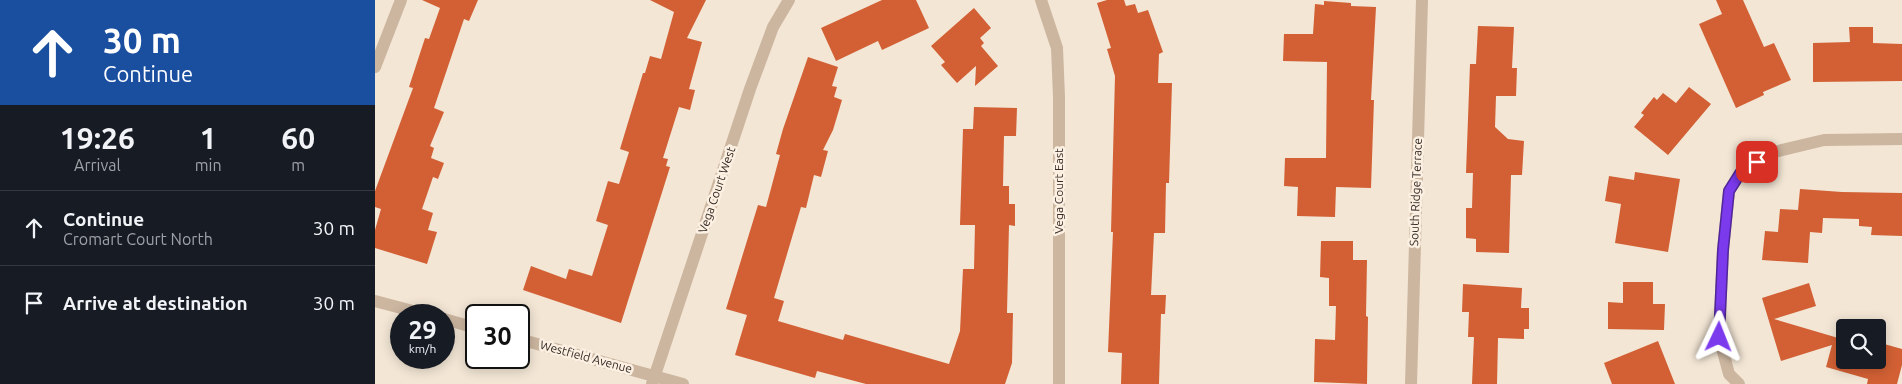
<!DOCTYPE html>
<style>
:root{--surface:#171b24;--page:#242831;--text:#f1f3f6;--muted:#9ea1a6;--line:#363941}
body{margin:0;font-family:Ubuntu,sans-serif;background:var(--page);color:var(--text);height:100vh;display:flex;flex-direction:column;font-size:19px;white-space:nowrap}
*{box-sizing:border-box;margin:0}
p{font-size:16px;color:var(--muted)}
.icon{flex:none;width:28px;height:28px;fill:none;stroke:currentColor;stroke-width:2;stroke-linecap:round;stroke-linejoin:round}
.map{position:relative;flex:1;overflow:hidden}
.drawer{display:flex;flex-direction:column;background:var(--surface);width:375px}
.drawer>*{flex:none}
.banner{background:#1a4fa0;color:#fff;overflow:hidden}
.controls{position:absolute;left:1461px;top:319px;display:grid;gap:10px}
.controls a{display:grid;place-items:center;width:50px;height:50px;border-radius:5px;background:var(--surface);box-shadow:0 2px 12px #0003;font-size:25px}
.speed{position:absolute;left:15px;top:304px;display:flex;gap:10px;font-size:25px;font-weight:700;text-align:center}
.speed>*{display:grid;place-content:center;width:65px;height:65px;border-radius:50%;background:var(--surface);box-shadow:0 2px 12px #0003;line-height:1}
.speed small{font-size:12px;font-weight:400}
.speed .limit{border:2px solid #111;border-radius:8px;background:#fff;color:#111}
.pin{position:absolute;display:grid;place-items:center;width:42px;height:42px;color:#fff;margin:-21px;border-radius:10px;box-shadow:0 2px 8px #0006}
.me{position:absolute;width:55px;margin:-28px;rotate:2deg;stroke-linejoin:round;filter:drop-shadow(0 0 4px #0008)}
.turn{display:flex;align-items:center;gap:18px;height:105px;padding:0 20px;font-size:22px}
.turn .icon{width:65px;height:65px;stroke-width:2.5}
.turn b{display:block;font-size:35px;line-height:42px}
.eta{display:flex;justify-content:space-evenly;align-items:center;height:85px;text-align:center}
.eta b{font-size:30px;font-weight:600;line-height:35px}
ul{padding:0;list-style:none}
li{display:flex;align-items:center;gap:15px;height:75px;padding:0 20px;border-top:1px solid var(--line)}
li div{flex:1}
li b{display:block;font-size:19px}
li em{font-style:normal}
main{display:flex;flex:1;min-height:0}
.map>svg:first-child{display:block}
.building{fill:#d26034}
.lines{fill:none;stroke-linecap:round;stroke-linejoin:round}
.minor{stroke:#ccb6a0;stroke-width:12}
.route-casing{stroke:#51269a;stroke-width:12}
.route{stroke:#7c3aed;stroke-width:9}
.labels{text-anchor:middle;stroke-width:5;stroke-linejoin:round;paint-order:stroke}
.street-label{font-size:12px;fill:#352a24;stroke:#fbf0e1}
</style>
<main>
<section class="drawer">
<div class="banner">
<div class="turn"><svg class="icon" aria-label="ahead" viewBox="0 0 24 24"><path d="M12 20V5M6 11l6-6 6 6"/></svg><div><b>30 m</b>Continue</div></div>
</div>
<div class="eta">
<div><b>19:26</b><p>Arrival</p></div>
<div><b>1</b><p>min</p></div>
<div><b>60</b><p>m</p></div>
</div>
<ul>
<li><svg class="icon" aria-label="ahead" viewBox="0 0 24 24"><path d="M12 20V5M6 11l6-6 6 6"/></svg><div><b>Continue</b><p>Cromart Court North</p></div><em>30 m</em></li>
<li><svg class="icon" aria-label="arrive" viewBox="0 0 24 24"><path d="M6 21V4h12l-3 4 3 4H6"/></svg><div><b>Arrive at destination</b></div><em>30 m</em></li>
</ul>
</section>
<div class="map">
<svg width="1527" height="384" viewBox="0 0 1527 384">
<rect width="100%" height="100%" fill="#f3e6d5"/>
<g class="building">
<polygon points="47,0 103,0 94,21 89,19 59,108 69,112 55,146 59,148 56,158 69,163 63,179 58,177 47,209 58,213 53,230 62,232 52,264 0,248 0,230 6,209 0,207 0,191 38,88 34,87 50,38 54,39 65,8"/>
<polygon points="275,0 331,0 312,38 327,42 314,89 320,90 315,110 304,107 288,158 293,159 291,166 295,167 246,323 148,290 156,266 191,279 194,269 217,276 233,225 221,221 233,181 244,184 254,152 245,149 268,73 270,73 275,56 286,59 299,12"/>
<polygon points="507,0 541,0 554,28 507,50 503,41 461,61 446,28"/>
<polygon points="732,0 749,0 751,6 760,4 763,13 773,10 788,52 784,54 783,83 797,83 794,183 791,183 790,233 779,233 776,295 791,295 790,314 786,314 784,384 746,384 747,353 733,352 738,232 736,232 740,76 732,49 736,48 722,3"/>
<polygon points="1341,0 1368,0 1389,47 1399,43 1416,80 1388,92 1389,95 1361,108 1324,24 1347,14"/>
<polygon points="949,1 976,3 976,6 1001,7 996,100 999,100 996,188 961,187 960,217 922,216 923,187 909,186 910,158 951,158 952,62 908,61 909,34 938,34 940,4 949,5"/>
<polygon points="599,8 616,28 605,38 609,43 606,46 623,66 600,86 601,66 582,83 566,65 570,62 556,46"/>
<polygon points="1103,26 1139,27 1137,68 1142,68 1141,96 1121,96 1120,127 1133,139 1149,141 1147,175 1136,175 1134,253 1101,252 1101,239 1091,238 1091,208 1097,208 1098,173 1091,173 1095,64 1101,64"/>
<polygon points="1474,27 1498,27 1498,43 1527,44 1527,81 1438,82 1438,43 1475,42"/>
<polygon points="433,57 463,67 457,86 462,87 459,97 467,100 458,130 448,150 453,151 446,177 439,175 431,208 426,207 399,298 409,301 403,321 468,340 470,334 574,364 585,331 588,269 599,269 600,225 585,225 588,129 598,129 599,107 642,108 641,136 629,136 628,186 634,186 634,204 640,204 640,226 634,225 632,313 638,313 637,363 630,384 491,384 442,371 440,378 360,355 372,315 351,309 383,205 391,207 405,155 401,154 408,129"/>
<polygon points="1314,87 1336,104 1293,155 1259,127 1269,115 1266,113 1279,97 1282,100 1288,93 1301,103"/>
<polygon points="1260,172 1305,179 1293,252 1240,243 1246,204 1230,201 1234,176 1259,180"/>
<polygon points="1425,189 1467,192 1527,193 1527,236 1496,235 1497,227 1484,226 1484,219 1448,218 1447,233 1435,232 1433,263 1387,260 1390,231 1403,232 1405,209 1423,210"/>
<polygon points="946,241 978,241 978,260 992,260 991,316 993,317 992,384 939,382 940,339 960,340 961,306 954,306 954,278 945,277"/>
<polygon points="1248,282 1278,282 1278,304 1290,304 1289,330 1233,329 1233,302 1248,303"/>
<polygon points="1434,283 1441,306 1399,319 1470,340 1470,360 1502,360 1502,342 1527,349 1527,365 1522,384 1492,384 1493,379 1451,367 1457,345 1406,361 1387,298"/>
<polygon points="1088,284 1147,288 1146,308 1154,308 1154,329 1149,329 1149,339 1123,338 1122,384 1097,384 1099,337 1093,337 1094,312 1087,312"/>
<polygon points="1283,341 1300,384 1237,384 1229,363"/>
</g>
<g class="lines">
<g class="minor">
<polyline points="666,0 682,48 684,97 684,384"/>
<polyline points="0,67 26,0"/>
<polyline points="0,301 53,315"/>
<polyline points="69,319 101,328"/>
<polyline points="144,339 308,384"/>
<polyline points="277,384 375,89 398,27 414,0"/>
<polyline points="1036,384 1047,0"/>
<polyline points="1364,384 1354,374 1344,337 1348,250 1354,191 1366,172 1399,152 1449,140 1527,139"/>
</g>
</g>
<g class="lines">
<g class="route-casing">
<polyline id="route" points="1344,337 1348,250 1354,191 1366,172 1382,162"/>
</g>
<use href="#route" class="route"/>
</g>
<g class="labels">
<g class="street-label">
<text transform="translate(342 190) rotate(-71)" y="4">Vega Court West</text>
<text transform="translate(684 191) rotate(-90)" y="4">Vega Court East</text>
<text transform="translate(1041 192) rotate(-88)" y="4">South Ridge Terrace</text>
<text transform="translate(211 357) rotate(15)" y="4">Westfield Avenue</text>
</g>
</g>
</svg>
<div class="controls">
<a><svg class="icon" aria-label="search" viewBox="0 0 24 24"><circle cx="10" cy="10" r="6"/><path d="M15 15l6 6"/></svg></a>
</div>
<div class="speed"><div>29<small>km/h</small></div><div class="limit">30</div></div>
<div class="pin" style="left:1382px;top:162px;background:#d93025"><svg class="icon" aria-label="arrive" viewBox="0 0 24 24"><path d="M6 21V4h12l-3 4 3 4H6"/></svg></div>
<svg class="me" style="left:1344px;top:337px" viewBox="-20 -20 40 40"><path d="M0-17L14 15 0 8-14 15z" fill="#7c3aed" stroke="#fff" stroke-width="4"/></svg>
</div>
</main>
